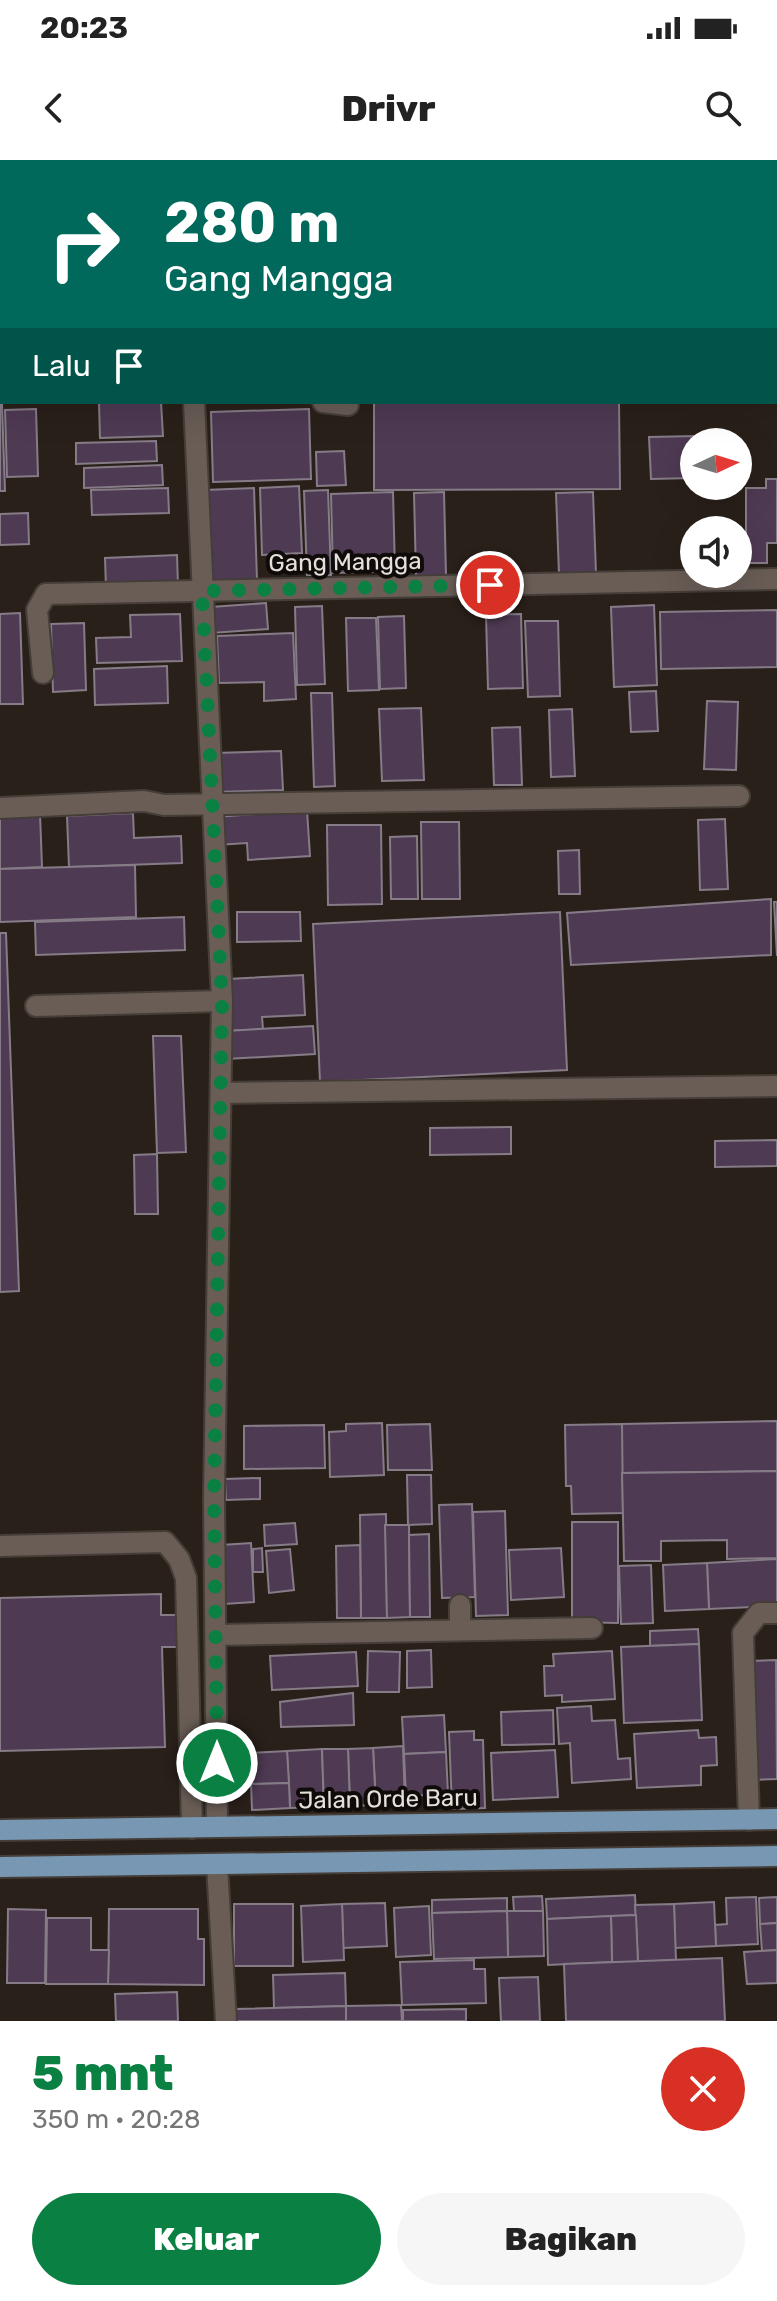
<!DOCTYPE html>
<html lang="id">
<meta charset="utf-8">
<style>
:root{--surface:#fff;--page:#f6f6f6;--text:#222;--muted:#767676;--accent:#0b8043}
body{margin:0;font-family:Rubik,sans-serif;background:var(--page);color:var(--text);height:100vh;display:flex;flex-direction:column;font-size:30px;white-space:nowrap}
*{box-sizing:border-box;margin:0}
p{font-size:26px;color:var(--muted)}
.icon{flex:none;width:44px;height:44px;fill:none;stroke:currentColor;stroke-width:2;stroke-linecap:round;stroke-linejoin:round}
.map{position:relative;height:1861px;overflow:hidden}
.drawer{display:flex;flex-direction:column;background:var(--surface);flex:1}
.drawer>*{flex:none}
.banner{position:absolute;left:0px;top:0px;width:778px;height:244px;box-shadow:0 8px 32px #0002;background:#00695c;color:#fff;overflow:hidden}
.needle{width:52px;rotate:86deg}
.fabs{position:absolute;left:680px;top:268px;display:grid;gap:16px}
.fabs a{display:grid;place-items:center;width:72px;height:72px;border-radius:50%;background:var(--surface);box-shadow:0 8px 32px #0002;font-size:40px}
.pin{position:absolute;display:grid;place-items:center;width:68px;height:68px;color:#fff;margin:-34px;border:4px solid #fff;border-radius:50%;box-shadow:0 2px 8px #0007}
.me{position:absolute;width:88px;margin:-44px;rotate:0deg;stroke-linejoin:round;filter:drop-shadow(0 0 6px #0008)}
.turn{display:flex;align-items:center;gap:28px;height:168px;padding:0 32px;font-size:36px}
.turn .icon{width:104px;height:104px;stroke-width:2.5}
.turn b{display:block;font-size:56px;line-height:68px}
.then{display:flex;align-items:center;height:76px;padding:0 32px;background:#0003;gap:16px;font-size:30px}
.round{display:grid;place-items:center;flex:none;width:84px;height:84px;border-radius:42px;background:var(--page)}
.headline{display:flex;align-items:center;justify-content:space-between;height:136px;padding:0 32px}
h1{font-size:48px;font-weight:800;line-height:60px;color:var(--accent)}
.action{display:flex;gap:16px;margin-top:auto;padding:16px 32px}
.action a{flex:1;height:92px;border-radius:48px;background:var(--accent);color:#fff;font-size:32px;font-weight:800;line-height:92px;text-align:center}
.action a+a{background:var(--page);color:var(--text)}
.status{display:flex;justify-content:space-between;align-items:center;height:56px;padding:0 40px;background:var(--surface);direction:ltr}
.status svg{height:22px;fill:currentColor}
header{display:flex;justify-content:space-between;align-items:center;height:104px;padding:0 32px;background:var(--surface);font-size:36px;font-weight:800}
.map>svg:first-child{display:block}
.building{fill:#4e3a53;stroke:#857c87;stroke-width:2}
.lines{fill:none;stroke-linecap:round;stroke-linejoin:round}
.minor-casing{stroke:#453d38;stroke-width:24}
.major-casing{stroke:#453d38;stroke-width:24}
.minor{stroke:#695d56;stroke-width:20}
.major{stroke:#7897b2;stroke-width:20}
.route{stroke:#0b8043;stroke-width:14;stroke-dasharray:0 25.2}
.labels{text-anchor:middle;stroke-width:8;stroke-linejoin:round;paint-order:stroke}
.street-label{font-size:24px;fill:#e6dfdb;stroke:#0f0b08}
</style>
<div class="status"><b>20:23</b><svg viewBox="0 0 49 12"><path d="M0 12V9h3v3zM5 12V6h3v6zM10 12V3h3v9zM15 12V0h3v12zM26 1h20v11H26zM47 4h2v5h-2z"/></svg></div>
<header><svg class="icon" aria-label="back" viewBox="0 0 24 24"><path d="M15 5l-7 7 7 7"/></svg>Drivr<svg class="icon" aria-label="search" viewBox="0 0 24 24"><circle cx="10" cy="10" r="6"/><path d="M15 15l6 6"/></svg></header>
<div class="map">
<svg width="777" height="1861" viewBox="0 0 777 1861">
<rect width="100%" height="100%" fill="#2a201a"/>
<g class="building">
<polygon points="0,0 64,0 64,2 2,2 0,44"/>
<rect x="207" y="0" width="83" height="2"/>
<rect x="293" y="0" width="31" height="2"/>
<rect x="347" y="0" width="40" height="2"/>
<polygon points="0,102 2,102 0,164"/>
<polygon points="0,169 2,169 0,224"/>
<polygon points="161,242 163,276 100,278 99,243"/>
<polygon points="374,242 619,242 620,329 374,330"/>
<polygon points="0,245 2,245 5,331 0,331"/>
<polygon points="36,249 38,316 7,317 5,250"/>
<polygon points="309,249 311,319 213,322 211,252"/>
<polygon points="696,276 694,318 651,319 649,277"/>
<polygon points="156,281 157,301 76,304 76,283"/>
<polygon points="344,291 346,325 317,326 316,292"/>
<polygon points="162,305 163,325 84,328 84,308"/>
<polygon points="766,319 777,319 777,383 767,383 767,403 746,403 746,328 766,328"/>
<polygon points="299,326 302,393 262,395 260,328"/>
<polygon points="168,328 169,353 92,355 91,330"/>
<polygon points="254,328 257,420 208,422 205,330"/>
<polygon points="328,330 331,415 307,415 304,331"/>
<polygon points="393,332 395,411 333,413 331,334"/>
<polygon points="444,332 446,415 416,416 414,333"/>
<polygon points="593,332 596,413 559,414 556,333"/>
<polygon points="28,353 29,384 0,385 0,354"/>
<polygon points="177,395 178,426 106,428 105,398"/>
<polygon points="266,443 268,469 212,473 211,447"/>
<polygon points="654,445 657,525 614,527 611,447"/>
<polygon points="322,446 325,524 297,525 295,447"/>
<polygon points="777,450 777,507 661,509 660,452"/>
<polygon points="20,453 23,544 0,544 0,454"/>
<polygon points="180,454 182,501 97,503 96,478 131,477 130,455"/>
<polygon points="521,454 523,528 488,529 486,455"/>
<polygon points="404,456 406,528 380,529 378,457"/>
<polygon points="346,458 376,458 379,530 348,531"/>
<polygon points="525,461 558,461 560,536 528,537"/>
<polygon points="84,463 86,530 53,532 51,464"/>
<polygon points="293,473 296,539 264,541 264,522 219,523 217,476"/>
<polygon points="167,506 168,543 95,545 94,509"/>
<polygon points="656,531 658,571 631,572 629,532"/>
<polygon points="311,533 332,533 335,626 314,627"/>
<polygon points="707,541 738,542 736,610 704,609"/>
<polygon points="421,548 424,620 382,621 379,549"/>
<polygon points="572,549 575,616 551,617 549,550"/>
<polygon points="520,567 522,625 494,625 492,568"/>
<polygon points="281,591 283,630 218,632 216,593"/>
<polygon points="307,650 310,696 248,700 247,683 217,685 215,657"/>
<polygon points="133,653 134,678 181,676 182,703 69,707 67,656"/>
<polygon points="40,654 42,707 0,709 0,655"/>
<polygon points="725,659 728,729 700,730 698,660"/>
<polygon points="421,662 459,662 460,739 422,739"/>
<polygon points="327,665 381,665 382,744 328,745"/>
<polygon points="417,676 418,739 391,739 390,677"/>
<polygon points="579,690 580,734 559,734 558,691"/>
<polygon points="135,705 136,757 0,762 0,709"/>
<polygon points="771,739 771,795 571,805 567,753"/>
<polygon points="774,742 777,742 777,796"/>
<polygon points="237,752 300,752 301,781 237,782"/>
<polygon points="560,752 567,910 320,922 313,764"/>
<polygon points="184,757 185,790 36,795 35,762"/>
<polygon points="0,773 6,773 19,1131 0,1132"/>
<polygon points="303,815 305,855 262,857 263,869 231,871 228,819"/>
<polygon points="313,866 315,894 227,899 225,871"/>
<polygon points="153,876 181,876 186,992 157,993"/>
<polygon points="511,967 511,994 430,995 430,968"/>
<polygon points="777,980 777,1006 715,1007 715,981"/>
<polygon points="157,994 158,1054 135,1054 134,995"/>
<polygon points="777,1261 777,1311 622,1313 622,1264"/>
<polygon points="382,1263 384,1315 330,1317 329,1272 346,1271 346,1264"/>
<polygon points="430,1264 432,1310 388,1310 387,1265"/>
<polygon points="622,1264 623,1353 572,1354 571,1326 566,1326 565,1265"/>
<polygon points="324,1265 325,1308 244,1309 244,1266"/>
<polygon points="777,1311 777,1398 727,1399 727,1380 661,1381 661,1401 624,1401 622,1313"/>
<polygon points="407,1315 431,1315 432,1364 408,1365"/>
<polygon points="260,1318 260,1339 226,1340 225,1319"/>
<polygon points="472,1344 475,1437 442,1438 439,1345"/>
<polygon points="505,1351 508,1455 476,1456 473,1352"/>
<polygon points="386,1354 387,1458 361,1458 360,1355"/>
<polygon points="572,1362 618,1362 618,1463 572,1462"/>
<polygon points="295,1363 297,1384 265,1386 264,1365"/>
<polygon points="385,1365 409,1365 410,1457 387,1458"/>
<polygon points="429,1374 430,1457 410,1457 409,1375"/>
<polygon points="251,1383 254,1442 224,1444 221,1385"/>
<polygon points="360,1385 361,1458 337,1458 336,1386"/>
<polygon points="262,1388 263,1412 253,1412 253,1389"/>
<polygon points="561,1388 564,1437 511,1440 509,1390"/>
<polygon points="290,1389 294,1430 269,1433 266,1391"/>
<polygon points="777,1399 777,1446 709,1449 707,1403"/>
<polygon points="707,1403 709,1449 665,1451 663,1405"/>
<polygon points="651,1405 653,1463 621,1464 619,1406"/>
<polygon points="161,1434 161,1455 178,1455 179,1487 162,1487 165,1587 0,1591 0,1438"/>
<polygon points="698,1469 699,1484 650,1486 650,1471"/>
<polygon points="699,1484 702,1560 624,1563 621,1487"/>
<polygon points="431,1490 432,1527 407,1528 407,1491"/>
<polygon points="368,1491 400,1492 399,1532 367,1532"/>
<polygon points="612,1491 615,1539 562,1542 562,1535 545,1536 544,1506 554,1506 553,1494"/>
<polygon points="356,1492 358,1526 272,1530 270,1496"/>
<polygon points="776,1500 777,1619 752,1620 749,1501"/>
<polygon points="353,1533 354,1565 281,1567 280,1542"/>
<polygon points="591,1546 592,1561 615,1560 618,1599 630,1598 631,1619 572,1623 570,1583 559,1584 557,1548"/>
<polygon points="553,1550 554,1584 502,1585 501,1552"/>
<polygon points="444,1555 446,1592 404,1594 402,1557"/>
<polygon points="698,1570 699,1578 716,1577 717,1605 701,1606 701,1625 637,1628 634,1574"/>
<polygon points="474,1571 474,1580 483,1580 485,1648 452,1649 449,1572"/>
<polygon points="403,1586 405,1644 376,1645 373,1588"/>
<polygon points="373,1588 376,1645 350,1646 348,1589"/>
<polygon points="322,1589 324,1647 290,1648 287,1591"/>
<polygon points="322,1589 348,1589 350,1646 324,1647"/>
<polygon points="555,1590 558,1637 493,1640 491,1593"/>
<polygon points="287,1591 289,1623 251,1624 249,1593"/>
<polygon points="446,1592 448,1634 406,1636 404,1594"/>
<polygon points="289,1623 290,1648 252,1650 251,1624"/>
<polygon points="635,1735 636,1755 547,1759 546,1739"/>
<polygon points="542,1736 543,1751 514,1751 513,1737"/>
<polygon points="756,1737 758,1784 716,1786 715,1765 727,1764 726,1738"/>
<polygon points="777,1737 777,1763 760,1764 759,1738"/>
<polygon points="507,1738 507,1751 432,1753 432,1740"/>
<polygon points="714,1742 716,1786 675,1788 674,1744"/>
<polygon points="385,1743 387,1786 343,1788 342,1744"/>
<rect x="234" y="1744" width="59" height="62"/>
<polygon points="342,1744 344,1800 303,1802 301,1746"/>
<polygon points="674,1744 676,1800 638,1802 635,1745"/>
<polygon points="429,1746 431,1795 396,1797 394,1748"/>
<polygon points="8,1749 46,1750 45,1823 7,1823"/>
<polygon points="109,1749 198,1749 198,1779 204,1779 204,1825 108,1824"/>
<polygon points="507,1751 543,1751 544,1796 508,1797"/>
<polygon points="507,1751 508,1797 434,1799 432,1753"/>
<polygon points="636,1755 638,1802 612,1802 611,1756"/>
<polygon points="611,1756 612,1802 548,1805 547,1759"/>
<polygon points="47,1758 91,1758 91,1790 109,1790 108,1824 46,1824"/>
<polygon points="777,1763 777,1790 762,1791 760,1764"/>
<polygon points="777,1790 777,1823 747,1824 744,1792"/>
<polygon points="722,1798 725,1861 566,1861 564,1804"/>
<polygon points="474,1800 474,1809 485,1809 486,1843 402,1845 400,1802"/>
<polygon points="345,1813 346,1846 274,1848 273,1815"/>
<polygon points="538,1817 540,1861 501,1861 499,1818"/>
<polygon points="177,1832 178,1861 116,1861 115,1834"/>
<polygon points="401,1845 402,1861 346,1861 346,1846"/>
<polygon points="346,1846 346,1861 235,1861 235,1849"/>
<polygon points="466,1849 466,1861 403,1861 403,1850"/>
</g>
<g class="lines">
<g class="minor-casing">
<g id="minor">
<polyline points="185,0 185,2"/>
<polyline points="0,80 2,80"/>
<polyline points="0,228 2,228"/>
<polyline points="194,242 222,841 214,1337 217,1667"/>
<polyline points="323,242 348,245"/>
<polyline points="43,513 37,450 46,434 777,419"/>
<polyline points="0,648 144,641 164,645 739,636"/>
<polyline points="36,846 222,841"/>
<polyline points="222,933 777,926"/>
<polyline points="0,1386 165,1382 179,1399 186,1418 192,1668"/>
<polyline points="460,1445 460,1469"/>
<polyline points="217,1475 592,1468"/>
<polyline points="749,1660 743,1473 759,1453 777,1453"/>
<polyline points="217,1704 226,1861"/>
</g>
</g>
<g class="major-casing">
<g id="major">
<polyline points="0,1670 777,1659"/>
<polyline points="0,1707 777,1696"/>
</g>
</g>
<use href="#minor" class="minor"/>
<use href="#major" class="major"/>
</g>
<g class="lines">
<polyline class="route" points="217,1603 214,1337 222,841 202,431 490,425"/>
</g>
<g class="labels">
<g class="street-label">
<text transform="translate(345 402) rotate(-1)" y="8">Gang Mangga</text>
<text transform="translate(388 1639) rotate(-1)" y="8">Jalan Orde Baru</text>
</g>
</g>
</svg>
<div class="fabs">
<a><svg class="needle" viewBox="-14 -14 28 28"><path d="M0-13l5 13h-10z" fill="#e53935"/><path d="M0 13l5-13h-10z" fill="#767676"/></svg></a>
<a><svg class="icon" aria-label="sound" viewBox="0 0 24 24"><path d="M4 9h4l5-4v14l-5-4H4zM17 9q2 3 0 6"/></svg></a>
</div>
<div class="pin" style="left:490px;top:425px;background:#d93025"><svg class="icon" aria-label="arrive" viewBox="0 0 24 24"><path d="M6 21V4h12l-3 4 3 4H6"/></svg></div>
<svg class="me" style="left:217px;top:1603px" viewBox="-20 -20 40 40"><circle r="17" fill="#0b8043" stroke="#fff" stroke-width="3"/><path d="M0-11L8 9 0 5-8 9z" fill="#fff"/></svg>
<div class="banner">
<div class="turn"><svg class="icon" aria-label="right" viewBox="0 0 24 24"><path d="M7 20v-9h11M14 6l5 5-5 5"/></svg><div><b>280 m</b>Gang Mangga</div></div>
<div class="then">Lalu<svg class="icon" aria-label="arrive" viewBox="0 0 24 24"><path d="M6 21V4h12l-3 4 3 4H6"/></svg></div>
</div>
</div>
<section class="drawer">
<div class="headline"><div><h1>5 mnt</h1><p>350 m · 20:28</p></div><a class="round" style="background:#d93025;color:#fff"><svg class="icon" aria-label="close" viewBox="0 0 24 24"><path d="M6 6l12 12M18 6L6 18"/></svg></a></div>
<div class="action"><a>Keluar</a><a>Bagikan</a></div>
</section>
